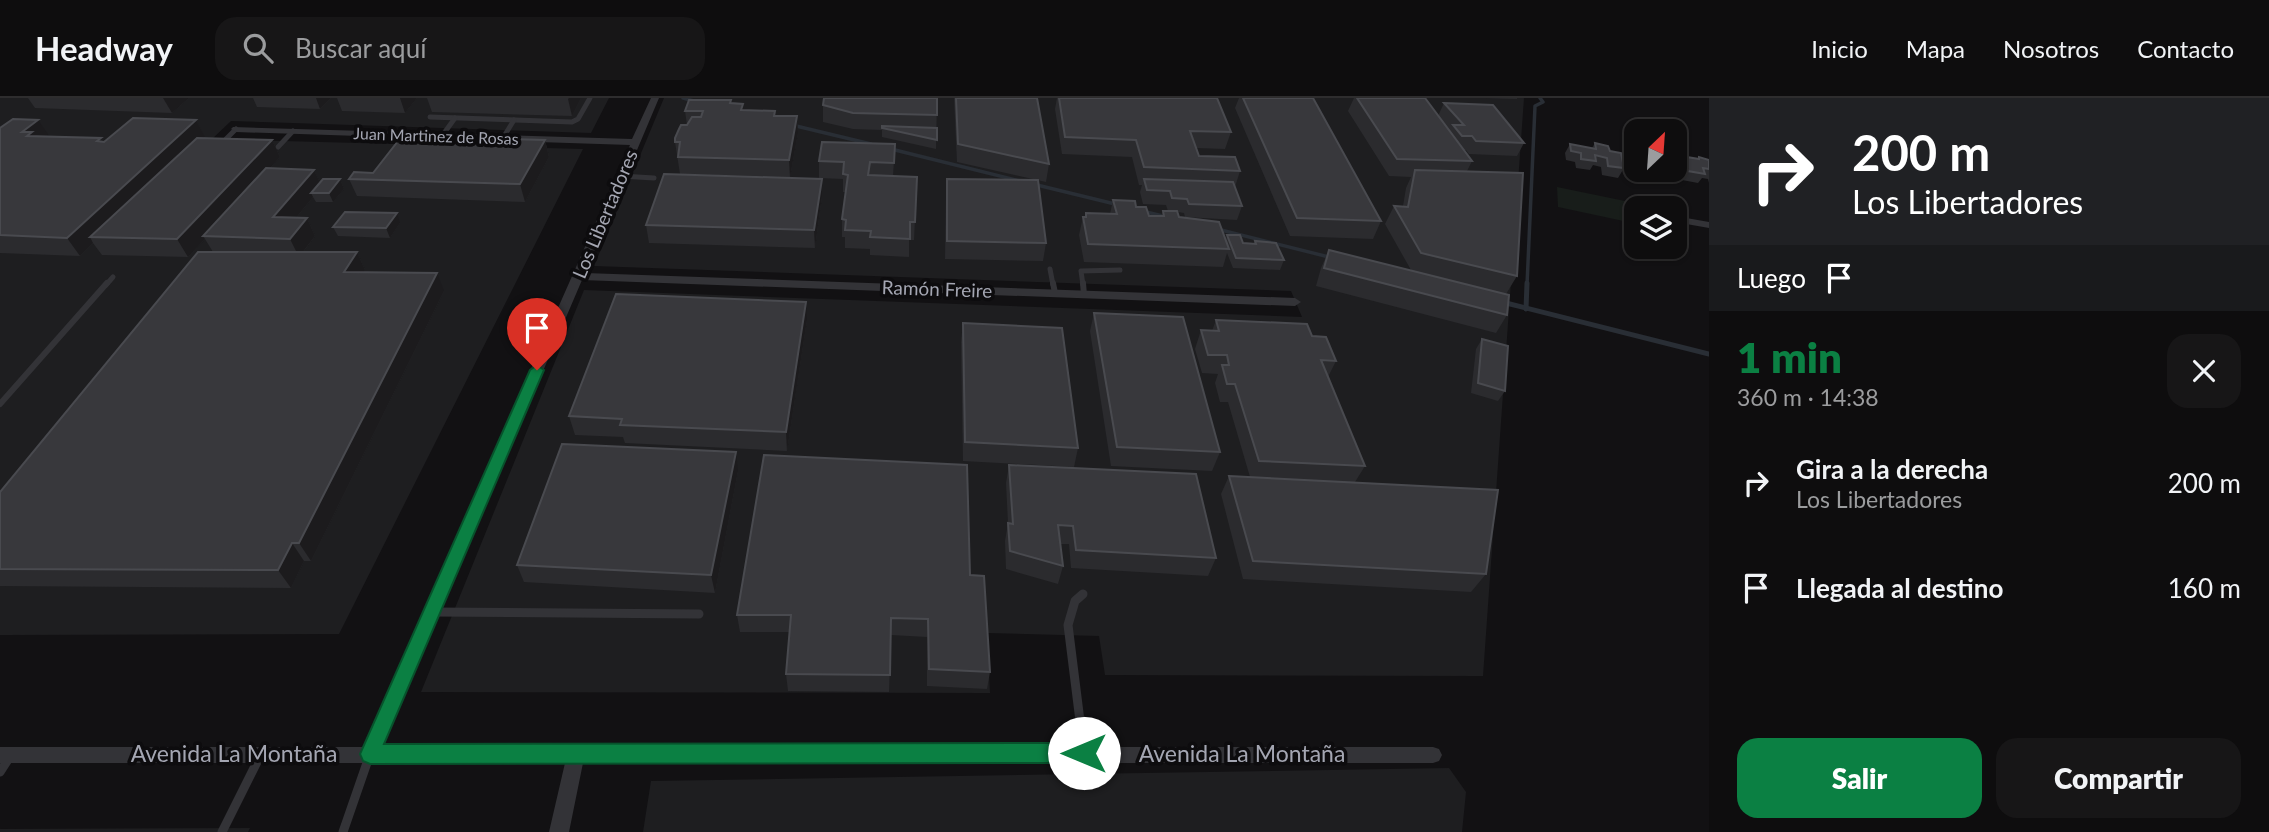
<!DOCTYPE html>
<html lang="es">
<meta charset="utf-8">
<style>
:root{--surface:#0e0d0e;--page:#171617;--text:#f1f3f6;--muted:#9b9c9e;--line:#2e2d2e;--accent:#0b8043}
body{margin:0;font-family:Lato,sans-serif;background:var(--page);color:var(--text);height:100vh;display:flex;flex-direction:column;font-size:26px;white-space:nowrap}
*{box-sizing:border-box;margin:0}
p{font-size:23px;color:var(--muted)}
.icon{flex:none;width:38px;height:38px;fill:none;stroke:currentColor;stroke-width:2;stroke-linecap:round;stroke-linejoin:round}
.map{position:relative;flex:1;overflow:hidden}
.sheet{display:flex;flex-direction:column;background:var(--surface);width:560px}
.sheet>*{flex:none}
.hud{background:#202124;color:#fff;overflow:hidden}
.needle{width:46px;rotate:25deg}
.controls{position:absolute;left:1624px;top:21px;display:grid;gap:14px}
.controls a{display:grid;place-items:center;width:63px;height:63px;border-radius:14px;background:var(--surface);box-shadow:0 2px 5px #0004,0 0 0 2px var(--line);font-size:35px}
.pin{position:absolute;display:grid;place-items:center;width:60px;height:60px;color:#fff;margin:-72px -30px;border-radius:50% 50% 50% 0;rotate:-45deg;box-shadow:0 0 7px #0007}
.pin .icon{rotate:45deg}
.me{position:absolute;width:77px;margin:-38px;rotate:270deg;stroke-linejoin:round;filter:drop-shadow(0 0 5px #0008)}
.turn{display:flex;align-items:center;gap:24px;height:147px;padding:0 28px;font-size:32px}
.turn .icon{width:91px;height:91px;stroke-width:2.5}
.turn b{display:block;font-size:49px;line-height:60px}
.then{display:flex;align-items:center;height:66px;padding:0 28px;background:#0003;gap:14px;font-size:26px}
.round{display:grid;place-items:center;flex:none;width:74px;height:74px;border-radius:21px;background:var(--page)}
.headline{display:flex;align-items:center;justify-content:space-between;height:119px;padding:0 28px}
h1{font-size:42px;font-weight:800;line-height:52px;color:var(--accent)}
.cta{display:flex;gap:14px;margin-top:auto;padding:14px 28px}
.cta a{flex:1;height:80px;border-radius:21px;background:var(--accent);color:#fff;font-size:28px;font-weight:800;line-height:80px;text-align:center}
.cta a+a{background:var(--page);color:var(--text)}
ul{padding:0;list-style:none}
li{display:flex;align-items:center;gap:21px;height:105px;padding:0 28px}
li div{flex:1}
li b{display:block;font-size:26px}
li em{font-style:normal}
header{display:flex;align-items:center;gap:42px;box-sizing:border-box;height:98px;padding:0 35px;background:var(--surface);border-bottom:2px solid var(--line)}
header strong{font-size:33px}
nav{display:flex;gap:38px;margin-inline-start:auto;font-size:24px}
.search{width:490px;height:63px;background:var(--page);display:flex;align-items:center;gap:18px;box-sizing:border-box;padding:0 24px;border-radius:21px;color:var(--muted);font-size:26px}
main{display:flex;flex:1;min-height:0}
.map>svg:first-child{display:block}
.built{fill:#1e1e20}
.green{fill:#181d1a}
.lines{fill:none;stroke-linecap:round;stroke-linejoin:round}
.stream-far1{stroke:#292e35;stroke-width:3.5}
.stream{stroke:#292e35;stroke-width:5}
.service-far2{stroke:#333337;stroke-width:5}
.service-far1{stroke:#333337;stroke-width:6}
.service{stroke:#333337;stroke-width:9}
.minor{fill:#333337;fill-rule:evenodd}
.wall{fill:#2b2b2e;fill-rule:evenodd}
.shaded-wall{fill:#1c1b1d}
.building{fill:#38383c;stroke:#494a4f;stroke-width:2}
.route{fill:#0b8043;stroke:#07532c;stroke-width:2}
.labels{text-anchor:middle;stroke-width:7;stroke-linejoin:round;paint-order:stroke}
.far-street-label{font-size:16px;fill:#a4a6b2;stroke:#0d0c0e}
.street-label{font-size:19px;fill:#a4a6b2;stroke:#0d0c0e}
.near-street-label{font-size:23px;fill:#a4a6b2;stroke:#0d0c0e}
</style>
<header>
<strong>Headway</strong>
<div class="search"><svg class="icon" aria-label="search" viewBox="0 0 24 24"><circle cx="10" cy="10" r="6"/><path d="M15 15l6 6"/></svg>Buscar aquí</div>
<nav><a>Inicio</a><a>Mapa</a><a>Nosotros</a><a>Contacto</a></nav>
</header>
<main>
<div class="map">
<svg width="1709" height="734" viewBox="0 0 1709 734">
<rect width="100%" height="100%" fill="#121113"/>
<g class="built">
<polygon points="0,0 609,0 591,35 231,23 212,41 583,51 339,536 0,537"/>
<polygon points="664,0 1524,0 1483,578 1105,577 1099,538 987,535 990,595 421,594 584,192 1302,219 1291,193 594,168"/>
<polygon points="1449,670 1466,694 1462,734 643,734 651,683"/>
<polygon points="250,730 248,734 0,734 0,731"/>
</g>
<polygon class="green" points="1557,89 1625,103 1628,124 1558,109"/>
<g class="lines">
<g class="stream-far1">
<polyline points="683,0 694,3"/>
<polyline points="792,27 871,46"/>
<polyline points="891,51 1020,83"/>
<polyline points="1033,86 1119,107"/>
<polyline points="1142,113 1167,119"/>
<polyline points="1217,131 1333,160"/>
<polyline points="1527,187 1535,8 1543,4 1540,0"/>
</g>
<g class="stream">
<polyline points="1502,204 1709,256"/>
<polyline points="1526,211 1527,185"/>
</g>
<g class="service-far2">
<polyline points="430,19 572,24 578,21 590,0"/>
<polyline points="442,38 455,20"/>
<polyline points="503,40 514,22"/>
<polyline points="221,46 236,31"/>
<polyline points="278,49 293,33"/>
<polyline points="621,78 654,80"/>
<polyline points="1050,171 1053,187"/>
<polyline points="106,187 113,179"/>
<polyline points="1083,187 1081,173 1120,172"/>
</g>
<g class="service-far1">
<polyline points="1053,185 1055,195"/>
<polyline points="1083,185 1084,197"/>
<polyline points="0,306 107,185"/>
</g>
<g class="service">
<polyline points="1083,496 1075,503 1068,527 1084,655"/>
<polyline points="432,514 699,516"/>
<polyline points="0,674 11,657"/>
<polyline points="222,734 261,656"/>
<polyline points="343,734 369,659"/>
</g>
<g class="minor">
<polygon points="651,0 659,0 585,175 1295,200 1301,204 1295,208 582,182 382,649 571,649 576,647 581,649 1433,649 1439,651 1442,657 1439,663 1433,665 583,665 569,734 549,734 565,665 0,665 0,649 364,649 630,47 236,34 231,31 233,29 632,41"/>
<polygon points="1675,118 1709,124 1709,130 1675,124"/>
</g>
</g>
<g class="wall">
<polygon points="28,0 189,0 172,15 35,10"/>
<polygon points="253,0 417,0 405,15 342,13 337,0 331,0 320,11 257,9"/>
<polygon points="427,0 581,0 572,18 432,14"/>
<polygon points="937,0 936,51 882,39 882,32 853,31 823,24 823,7"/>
<polygon points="954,0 1037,0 1049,66 1046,84 957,64"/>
<path d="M1057,0H1217L1231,34L1225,51L1197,50L1199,58L1240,73L1235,89L1242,108L1237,122L1185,119L1226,142L1227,137L1243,145H1254L1255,143L1284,162L1280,172L1233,170L1227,155L1223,169L1084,164L1079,137L1083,119H1085L1086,115L1110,116L1113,102L1136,109L1149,118H1161L1163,113H1168L1166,107L1143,106L1140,94L1142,87H1139L1132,59L1062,56L1055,11ZM1178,114L1184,115L1185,119H1179Z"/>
<polygon points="1239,0 1313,0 1381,123 1373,141 1290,138 1235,10"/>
<polygon points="1354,0 1425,0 1438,18 1444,5 1524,45 1517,58 1469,56 1466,52 1464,52 1472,63 1467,73 1517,178 1506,196 1507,217 1496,235 1316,188 1321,170 1329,152 1411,172 1385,126 1394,108 1403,108 1406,90 1411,79 1389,78 1348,13"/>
<polygon points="1486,0 1517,0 1517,1"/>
<polygon points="731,2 731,5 744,12 776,18 797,18 798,35 790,79 680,76 675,44 687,27 685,13"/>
<polygon points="196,22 205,40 272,42 280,59 270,70 314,72 320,85 340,81 344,91 333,104 316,104 313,99 296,120 307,120 315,138 303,154 357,154 365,172 364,174 444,193 311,463 304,463 291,490 0,488 0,394 213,154 205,141 188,159 102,157 93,145 80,158 0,155 0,30 49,38 104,44"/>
<polygon points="545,42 549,59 525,104 357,98 349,81 373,75"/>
<polygon points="1595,45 1610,53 1624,70 1618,80 1602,77 1601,69 1593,67 1590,72 1576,70 1575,64 1566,62 1565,55 1570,46 1592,50"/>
<polygon points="895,46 893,78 917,79 914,142 909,142 909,159 870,157 870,151 845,150 845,139 842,139 842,121 846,94 843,94 843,81 819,80 819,63"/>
<polygon points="1675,57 1697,61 1699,59 1709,62 1709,85 1708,81 1702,80 1698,85 1682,82 1680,76 1669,74 1668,72 1675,72"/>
<polygon points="822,81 822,98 815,150 649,145 646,127"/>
<polygon points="947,81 1046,145 1043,163 945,161 946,98"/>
<polygon points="400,125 390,140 338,138 333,129"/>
<polygon points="1094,215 1220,354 1212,373 1111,368 1090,233"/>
<polygon points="807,222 787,353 625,345 623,339 575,337 569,318"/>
<polygon points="1216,222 1312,238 1336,263 1328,279 1365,368 1355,384 1486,476 1471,494 1243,481 1221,396 1229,378 1250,379 1228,304 1220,304 1215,285 1218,276 1202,275 1195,251 1201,232 1212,233"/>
<polygon points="963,225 1078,350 1074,369 963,363 961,244"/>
<polygon points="1482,241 1505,293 1498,303 1471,295 1476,251"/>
<polygon points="1009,367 1216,460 1208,478 1071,470 1069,446 1060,446 1063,468 1058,486 1006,471 1005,443 1008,425 1006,385"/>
<polygon points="738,373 715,495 524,484 517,467"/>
<polygon points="970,477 990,574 987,591 927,588 927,539 891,537 889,594 788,593 786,576 790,534 740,534 737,517"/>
</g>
<g class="shaded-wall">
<polygon points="163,0 189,0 172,15"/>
<polygon points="316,0 331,0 320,11"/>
<polygon points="400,0 417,0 405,15"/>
<polygon points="569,0 581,0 572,18 568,1"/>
<polygon points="797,18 798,35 790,79 789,62"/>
<polygon points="38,22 50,39 43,51 22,34"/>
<polygon points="196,22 205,39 99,140 90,139 93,145 80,158 67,140"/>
<polygon points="272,42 280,59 208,138 203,138 205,141 188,159 177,141"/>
<polygon points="545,42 549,59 525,104 520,86"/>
<polygon points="314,72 322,89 311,95 313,99 282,137 273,119"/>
<polygon points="340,81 344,91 333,104 329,95"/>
<polygon points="822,81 822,98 815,150 814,132"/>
<polygon points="397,115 400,125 390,140 386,130"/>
<polygon points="307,120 315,138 299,159 290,141"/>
<polygon points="357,154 365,172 353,193 344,174"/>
<polygon points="437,175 444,193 311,463 299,445"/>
<polygon points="806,204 807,222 787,353 786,334"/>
<polygon points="736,354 738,373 715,495 711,477"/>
<polygon points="292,445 304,463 291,490 278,472"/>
</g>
<g class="building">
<polygon points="824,0 937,0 937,17 853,15 823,7"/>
<polygon points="956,0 1037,0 1049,66 958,46"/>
<polygon points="1059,0 1217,0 1231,34 1190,33 1199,58 1235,59 1240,73 1144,69 1136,42 1065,39"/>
<polygon points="1243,0 1313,0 1381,123 1297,120"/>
<polygon points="1357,0 1425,0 1472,63 1397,61"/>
<polygon points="689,2 731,2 730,5 743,6 741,12 775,13 774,18 797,18 789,62 678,59 680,44 675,44 675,40 679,31 681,27 687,27 692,19 701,19 703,13 685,13"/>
<polygon points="1444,5 1493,7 1524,45 1476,43 1472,38 1462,38 1453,27 1464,27"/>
<polygon points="133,20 196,22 67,140 0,137 0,30 13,21 38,22 22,34 32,34 27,38 101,40 97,43 104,44"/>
<polygon points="882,28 937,30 937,42 882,30"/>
<polygon points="402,38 545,42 520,86 349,81 354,74 373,75"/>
<polygon points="197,40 272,42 177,141 90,139"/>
<polygon points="822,44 895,46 894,65 870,64 868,77 917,79 915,124 910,124 910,141 870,139 871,133 845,132 846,122 842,121 848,77 843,76 844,64 819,63"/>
<polygon points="1595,45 1608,48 1610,53 1621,55 1624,70 1608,68 1607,60 1595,57 1596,63 1581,61 1581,55 1571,53 1570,46 1596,51"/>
<polygon points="1675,57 1699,61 1699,59 1709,62 1709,71 1703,70 1705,76 1688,73 1686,67 1675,64"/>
<polygon points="266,70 314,72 273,119 307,120 290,141 203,138"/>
<polygon points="1415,72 1523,75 1517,178 1421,155 1394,108 1408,109"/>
<polygon points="664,76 822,81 814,132 646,127"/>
<polygon points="323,81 340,81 329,95 311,95"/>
<polygon points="947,81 1038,82 1046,145 947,143"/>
<polygon points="1144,81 1233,84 1242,108 1189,106 1187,101 1172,100 1170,93 1147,92"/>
<polygon points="1113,102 1135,103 1136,109 1146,109 1149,118 1164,118 1163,113 1177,113 1179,119 1219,124 1229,151 1088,146 1083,119 1086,119 1086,115 1117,116"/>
<polygon points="345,114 397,115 386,130 333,129"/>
<polygon points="1227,137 1240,137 1243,145 1256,146 1255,143 1276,145 1284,162 1236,160"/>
<polygon points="1329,152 1509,197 1507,217 1324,170"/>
<polygon points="198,154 357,154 344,174 437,175 299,445 292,445 278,472 0,471 0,394"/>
<polygon points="616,196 806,204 786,334 620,327 622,321 569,318"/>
<polygon points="1094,215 1183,219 1220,354 1117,349"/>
<polygon points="1216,222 1307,226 1312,238 1326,239 1336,263 1321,262 1365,368 1259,363 1235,286 1227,286 1222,267 1229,267 1227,257 1208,257 1201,232 1219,233"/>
<polygon points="963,225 1062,230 1078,350 965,344"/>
<polygon points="1482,241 1508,248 1505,293 1478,285"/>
<polygon points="562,346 736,354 711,477 517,467"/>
<polygon points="764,357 967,367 970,477 984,478 990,574 929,571 928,521 891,520 890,577 786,576 791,517 737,517"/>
<polygon points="1009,367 1196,376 1216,460 1076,452 1073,428 1058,427 1063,468 1010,453 1008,425 1013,426"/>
<polygon points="1229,378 1498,392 1486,476 1253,463"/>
</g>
<polygon class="route" points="537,267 544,272 384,646 1084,645 1092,648 1095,655 1092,662 1084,665 370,666 363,663 360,656 530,272"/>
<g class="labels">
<g class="far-street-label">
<text transform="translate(436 38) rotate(2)" y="6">Juan Martinez de Rosas</text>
</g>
<g class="street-label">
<text transform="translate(605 116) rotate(-67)" y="7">Los Libertadores</text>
<text transform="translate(937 191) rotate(2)" y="7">Ramón Freire</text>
</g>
<g class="near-street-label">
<text x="234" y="664">Avenida La Montaña</text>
<text x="1242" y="664">Avenida La Montaña</text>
</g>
</g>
</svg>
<div class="controls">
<a><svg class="needle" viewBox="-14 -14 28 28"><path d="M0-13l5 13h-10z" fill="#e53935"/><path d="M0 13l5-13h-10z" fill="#9b9c9e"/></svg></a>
<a><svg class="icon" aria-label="layers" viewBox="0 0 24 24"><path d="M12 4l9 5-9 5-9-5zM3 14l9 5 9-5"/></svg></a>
</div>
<div class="pin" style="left:537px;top:272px;background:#d93025"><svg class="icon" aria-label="arrive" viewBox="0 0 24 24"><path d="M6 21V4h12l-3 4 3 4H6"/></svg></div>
<svg class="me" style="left:1084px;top:655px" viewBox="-20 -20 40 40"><circle r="19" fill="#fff"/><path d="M0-13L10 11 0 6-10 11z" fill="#0b8043"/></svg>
</div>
<section class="sheet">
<div class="hud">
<div class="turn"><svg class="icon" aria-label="right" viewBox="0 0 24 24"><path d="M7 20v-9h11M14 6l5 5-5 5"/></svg><div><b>200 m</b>Los Libertadores</div></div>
<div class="then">Luego<svg class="icon" aria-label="arrive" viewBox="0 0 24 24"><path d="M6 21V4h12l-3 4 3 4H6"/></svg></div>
</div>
<div class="headline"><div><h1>1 min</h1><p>360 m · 14:38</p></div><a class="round"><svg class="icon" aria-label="close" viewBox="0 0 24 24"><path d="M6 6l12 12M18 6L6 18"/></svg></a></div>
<ul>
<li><svg class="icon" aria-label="right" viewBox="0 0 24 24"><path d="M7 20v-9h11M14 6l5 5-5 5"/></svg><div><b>Gira a la derecha</b><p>Los Libertadores</p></div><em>200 m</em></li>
<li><svg class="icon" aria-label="arrive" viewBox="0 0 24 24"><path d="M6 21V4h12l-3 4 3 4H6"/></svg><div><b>Llegada al destino</b></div><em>160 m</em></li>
</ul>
<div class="cta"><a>Salir</a><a>Compartir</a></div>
</section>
</main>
